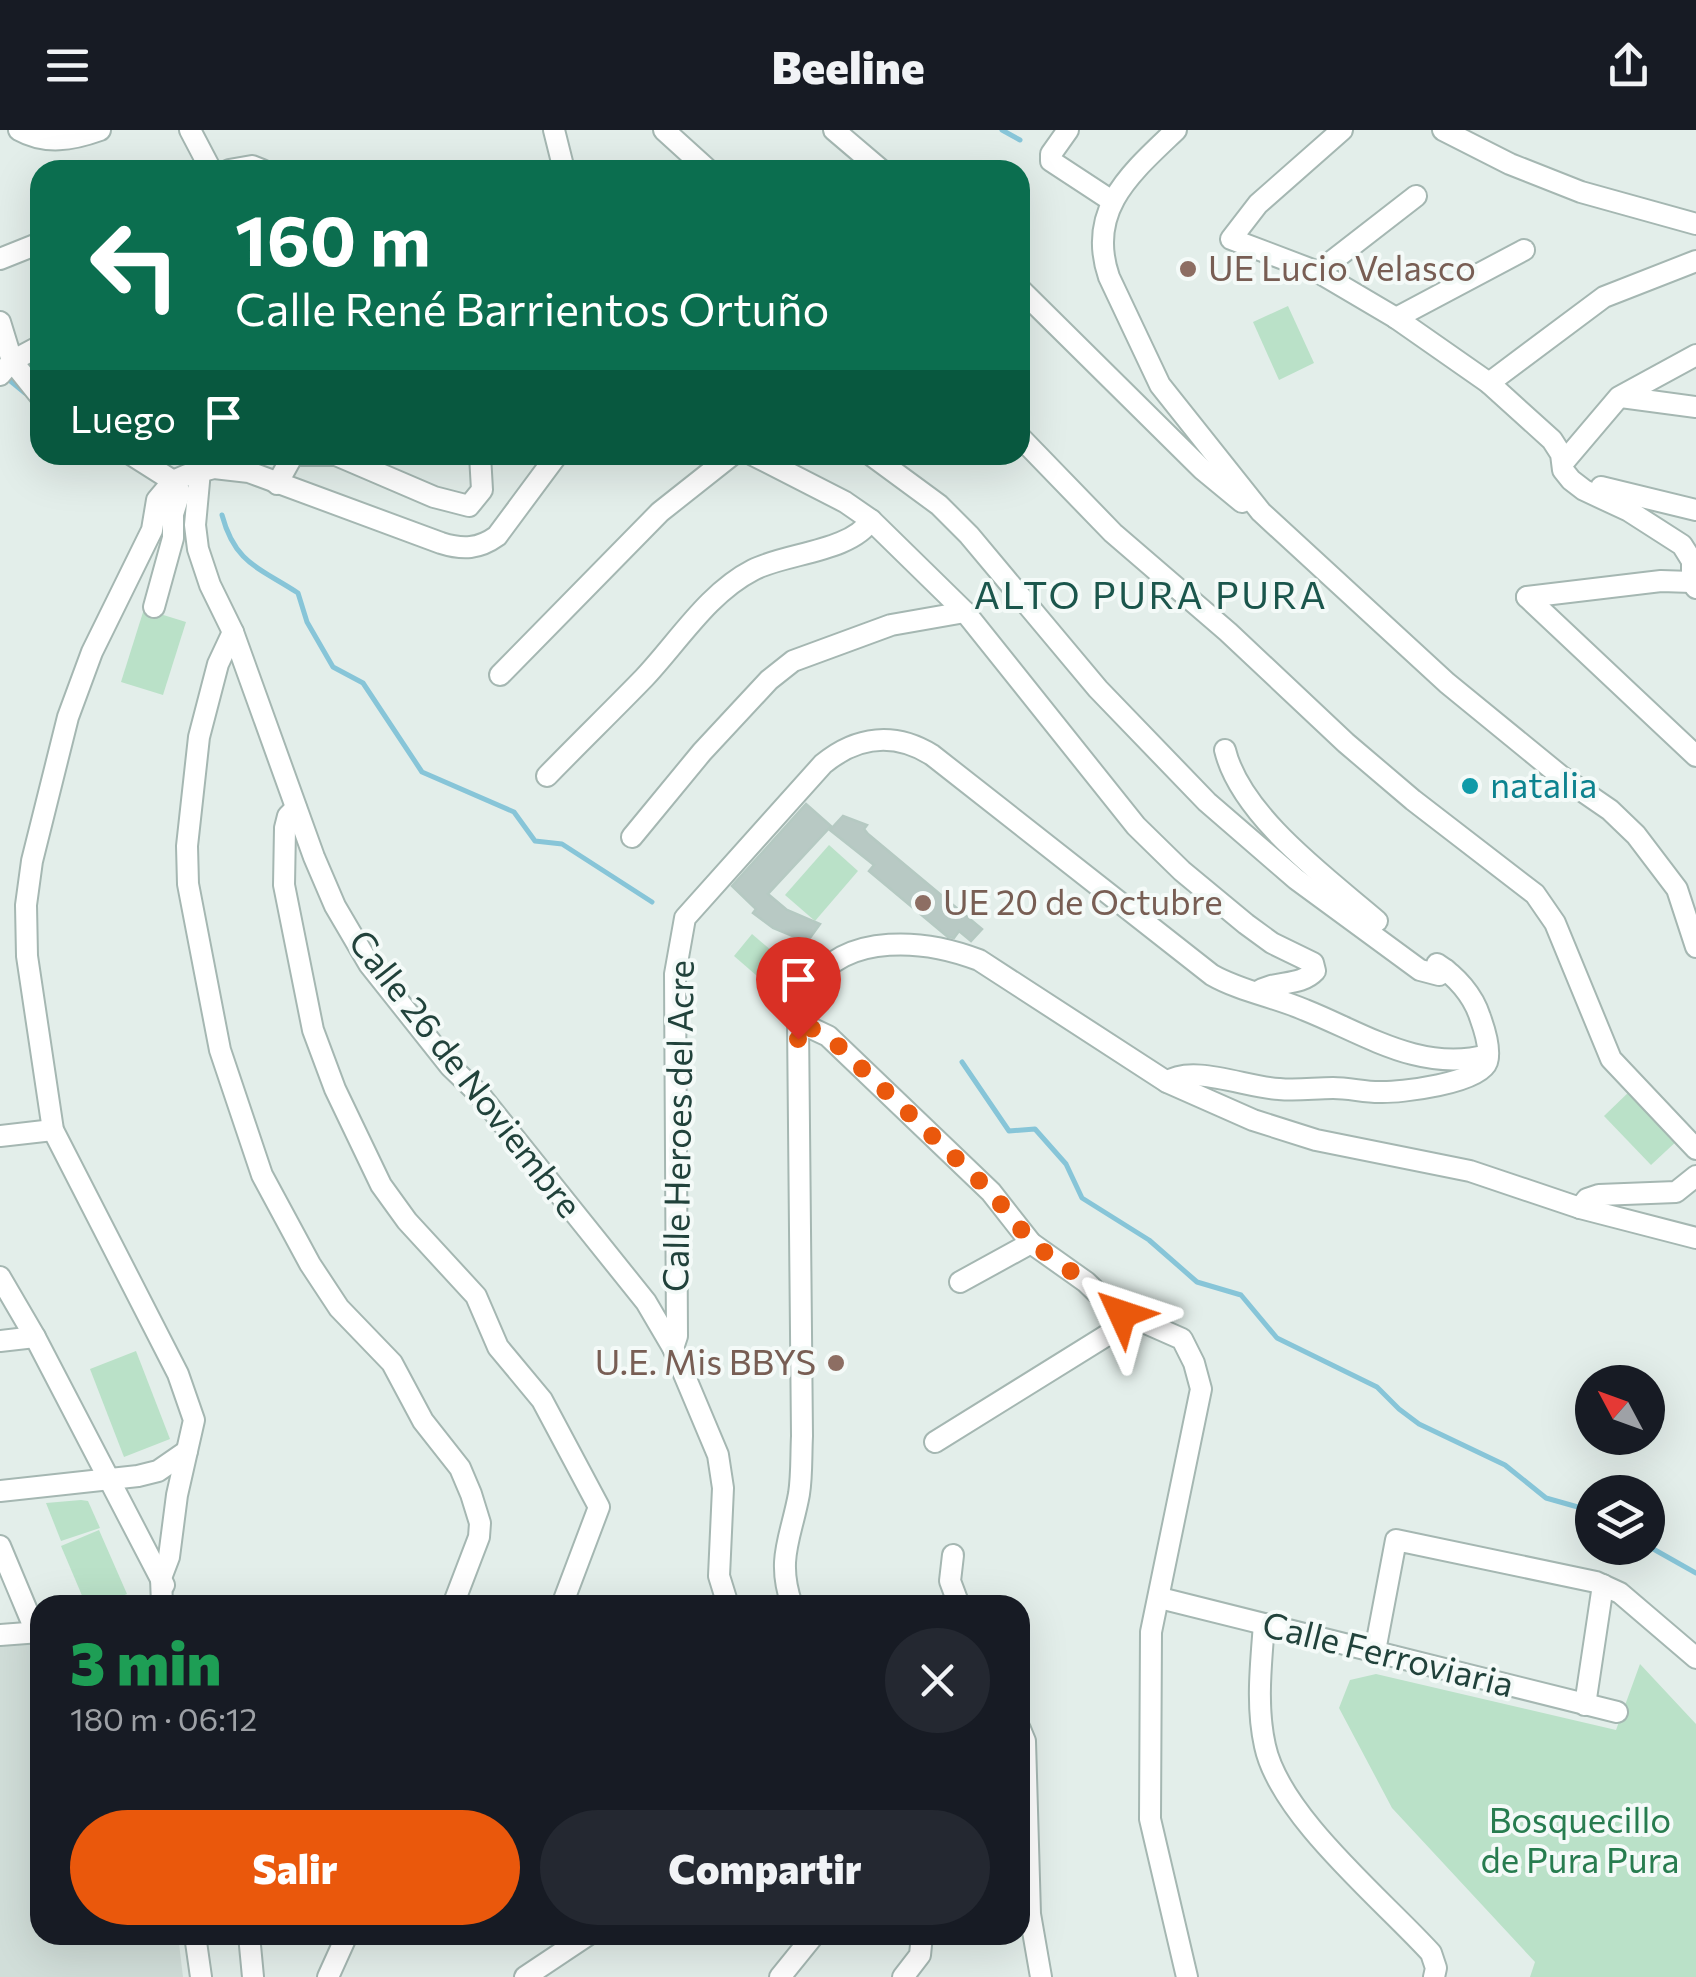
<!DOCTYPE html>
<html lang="es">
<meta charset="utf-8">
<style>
:root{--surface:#171b24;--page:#242831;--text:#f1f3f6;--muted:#9ea1a6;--accent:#ea580c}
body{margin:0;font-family:Commissioner,sans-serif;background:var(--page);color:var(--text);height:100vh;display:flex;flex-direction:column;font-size:38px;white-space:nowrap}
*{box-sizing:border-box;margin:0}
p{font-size:32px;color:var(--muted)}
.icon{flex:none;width:55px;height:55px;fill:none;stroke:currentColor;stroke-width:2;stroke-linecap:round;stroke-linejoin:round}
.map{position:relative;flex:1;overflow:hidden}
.panel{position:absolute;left:30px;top:1465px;width:1000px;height:350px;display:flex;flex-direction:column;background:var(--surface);border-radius:30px;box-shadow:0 10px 40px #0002}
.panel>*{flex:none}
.top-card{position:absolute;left:30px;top:30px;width:1000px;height:305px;border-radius:30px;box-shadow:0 10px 40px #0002;background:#0b6e4f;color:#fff;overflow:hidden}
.needle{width:65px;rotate:311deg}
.tools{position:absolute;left:1575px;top:1235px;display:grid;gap:20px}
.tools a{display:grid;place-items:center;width:90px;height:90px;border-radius:50%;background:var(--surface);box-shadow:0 10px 40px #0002;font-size:50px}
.pin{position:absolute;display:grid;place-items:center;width:85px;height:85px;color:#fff;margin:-102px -42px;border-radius:50% 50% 50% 0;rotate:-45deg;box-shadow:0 0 10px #0007}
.pin .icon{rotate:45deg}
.me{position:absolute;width:110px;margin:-55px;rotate:312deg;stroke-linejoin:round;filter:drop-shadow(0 0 8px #0008)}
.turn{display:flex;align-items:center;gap:35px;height:210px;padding:0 40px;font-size:45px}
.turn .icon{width:130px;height:130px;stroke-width:2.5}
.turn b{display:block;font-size:70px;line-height:85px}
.then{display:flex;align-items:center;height:95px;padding:0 40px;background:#0003;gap:20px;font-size:38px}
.round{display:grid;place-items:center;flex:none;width:105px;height:105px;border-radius:52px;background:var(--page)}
.head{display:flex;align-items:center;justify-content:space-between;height:170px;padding:0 40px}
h1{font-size:60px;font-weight:800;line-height:75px;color:#1e9e55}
.cta{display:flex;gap:20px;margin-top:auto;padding:20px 40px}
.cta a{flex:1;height:115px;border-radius:60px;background:var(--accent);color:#fff;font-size:40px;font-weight:800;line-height:115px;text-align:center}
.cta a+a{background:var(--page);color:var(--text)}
header{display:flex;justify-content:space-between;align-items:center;height:130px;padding:0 40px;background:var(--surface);font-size:45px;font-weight:800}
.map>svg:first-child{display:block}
.built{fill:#d1ded9}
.green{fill:#bae1c8}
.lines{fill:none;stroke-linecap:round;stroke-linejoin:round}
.stream{stroke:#87c5d8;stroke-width:5}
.building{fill:#b8c9c4;stroke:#b5c9c2;stroke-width:2.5}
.minor-casing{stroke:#a5b7b2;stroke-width:24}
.minor{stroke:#fff;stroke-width:20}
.route{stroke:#ea580c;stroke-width:18;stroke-dasharray:0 32.4}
.education-dot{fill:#8d6e63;stroke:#f4faf8;stroke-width:4}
.culture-dot{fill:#0f9aa8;stroke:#f4faf8;stroke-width:4}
.labels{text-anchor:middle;stroke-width:8;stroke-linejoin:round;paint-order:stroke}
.education-label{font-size:35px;fill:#785e54;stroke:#f4faf8;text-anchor:start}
.culture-label{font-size:35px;fill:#0d838f;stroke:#f4faf8;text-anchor:start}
.street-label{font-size:35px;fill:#21423b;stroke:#f4faf8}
.park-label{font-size:35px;fill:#277c4f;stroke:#f4faf8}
.neighbourhood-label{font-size:38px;letter-spacing:2.5px;fill:#1b564c;stroke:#f4faf8}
</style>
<header><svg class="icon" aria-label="menu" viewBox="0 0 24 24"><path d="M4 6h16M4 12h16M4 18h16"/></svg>Beeline<svg class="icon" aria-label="share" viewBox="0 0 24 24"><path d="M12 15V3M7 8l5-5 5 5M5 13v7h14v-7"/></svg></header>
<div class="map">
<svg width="1696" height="1847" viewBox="0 0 1696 1847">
<rect width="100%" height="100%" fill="#e3eeea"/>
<polygon class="built" points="40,1512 40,1805 178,1805 183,1847 0,1847 0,1515"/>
<g class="green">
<polygon points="1288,176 1314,233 1279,250 1253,192"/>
<polygon points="144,479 186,492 163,565 121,552"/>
<polygon points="829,715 858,741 815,791 785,765"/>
<polygon points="752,804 798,843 779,865 734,826"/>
<polygon points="1632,959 1680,1008 1651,1035 1604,986"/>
<polygon points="136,1221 170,1309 124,1327 90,1239"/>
<polygon points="81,1370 88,1371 100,1398 61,1411 46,1373"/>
<polygon points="99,1400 127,1464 101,1475 86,1475 61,1416"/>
<polygon points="1640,1534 1696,1594 1696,1847 1530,1847 1535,1832 1392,1678 1339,1578 1350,1550 1376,1544 1616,1600"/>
</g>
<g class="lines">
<g class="stream">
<polyline points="1002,0 1020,10"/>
<polyline points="8,249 25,263"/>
<path d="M222,385C235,434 260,438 298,463L307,492L333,537L363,553L422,642L514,682L535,711L562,714L652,772"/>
<polyline points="962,932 1009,1001 1035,999 1066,1034 1082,1068 1149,1110 1197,1152 1241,1165 1277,1208 1377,1257 1399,1279 1419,1294 1505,1335 1546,1368 1592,1381"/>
<polyline points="1648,1416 1696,1443"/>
</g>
</g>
<g class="building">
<polygon points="806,674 831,696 768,764 787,780 820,794 807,812 773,798 753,783 756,779 732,756"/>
<polygon points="843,686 867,695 864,699 868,704 982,799 971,811 959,801 954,808 948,807 869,741 874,735 830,700"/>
</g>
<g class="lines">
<g class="minor-casing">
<g id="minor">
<path d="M19,0C46,15 72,10 100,0"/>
<polyline points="190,0 211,40"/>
<polyline points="554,0 564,40"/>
<polyline points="664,0 708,40"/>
<polyline points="834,0 881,40"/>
<polyline points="1068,0 1051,24 1051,31 1112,71"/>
<path d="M1176,0C1131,43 1086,80 1109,147L1160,255L1261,382L1447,553L1562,647L1610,680L1636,705L1677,759L1696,817"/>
<polyline points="1342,0 1258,74 1231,109 1318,142 1396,188 1489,253 1552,310 1561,324 1563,340 1571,350 1584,360 1629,381 1682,415 1692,431 1692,452 1696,458"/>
<polyline points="1443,0 1510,34 1581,62 1696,94"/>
<polyline points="229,40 252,36 262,40"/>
<polyline points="0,129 40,113"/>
<polyline points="1318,142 1416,66"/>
<polyline points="1020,159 1202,339 1242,372"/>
<polyline points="1396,188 1524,120"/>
<polyline points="0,192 12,231 40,266"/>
<polyline points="0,245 12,231 40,216"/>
<polyline points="1489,253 1604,167 1696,131"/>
<polyline points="1621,267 1696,277"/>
<polyline points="1020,307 1113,403 1228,502 1346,613 1413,670 1535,764 1555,793 1611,929 1696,1019"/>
<polyline points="132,325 173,351 180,362 173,384 173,408 154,477"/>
<path d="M753,325L845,372L871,390L965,482L1136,696L1182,741L1246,794L1272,813L1313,833L1315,841C1300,857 1275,850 1257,862"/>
<polyline points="871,325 939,375 969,405 1098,559 1207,672 1296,749 1420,840 1439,845 1446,840"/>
<polyline points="1563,333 1619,267 1696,225"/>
<polyline points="200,341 195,395 198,419 210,455 233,502 314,727 335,776 369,834 450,936 480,965 646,1172 673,1218 718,1325 723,1358 719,1446 728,1475"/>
<polyline points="277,354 293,325 336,325 434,367 469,376 482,360 480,325"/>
<polyline points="1601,357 1696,380"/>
<polyline points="1527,467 1696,626"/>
<polyline points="1527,467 1661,451 1692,452"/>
<polyline points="233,502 218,534 199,607 187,716 188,754 220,920 262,1045 310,1134 339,1178 392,1233 423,1291 460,1338 471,1364 480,1393 479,1407 453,1475"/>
<polyline points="500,545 660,382 732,325"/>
<path d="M1225,620C1241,686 1327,748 1377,791"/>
<path d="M547,646C579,613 612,581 644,548C678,512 708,463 753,440C785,423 851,422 871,390"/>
<polyline points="296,678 288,686 285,698 284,755 313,900 335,959 381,1055 407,1091 476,1166 498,1217 542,1270 599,1377 562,1475"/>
<polyline points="632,707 702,622 769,550 793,531 891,495 965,482"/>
<polyline points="798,892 828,906 991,1062 1031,1113 1086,1152 1114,1179 1182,1209 1194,1233 1201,1259 1151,1502 1150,1689 1187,1847"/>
<path d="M1167,952C1192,934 1248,958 1279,959C1297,961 1315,958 1333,958C1349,958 1364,962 1379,962C1400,963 1480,953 1487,932C1491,920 1484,898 1480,887C1473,865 1456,846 1437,834"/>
<polyline points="0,1006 53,1000"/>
<polyline points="1580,1078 1587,1069 1599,1065 1676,1062 1696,1046"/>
<polyline points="0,1147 35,1207 164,1455"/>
<polyline points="960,1152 1031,1113"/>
<polyline points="0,1211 35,1207"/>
<path d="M673,1218L677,1206L675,844L685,788L823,634C857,606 895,602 932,625L1212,845C1240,861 1275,867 1305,880C1365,904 1421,943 1488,925"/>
<polyline points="935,1312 1133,1189"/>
<polyline points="0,1361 138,1346 158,1341 187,1321"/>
<polyline points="0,1416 36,1502"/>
<polyline points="953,1425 950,1451 959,1475"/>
<polyline points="1160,1468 1617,1582"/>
<path d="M162,1475L161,1448L169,1427L177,1365L194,1290L178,1244L53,1000L27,826L26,775L32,731L68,587L92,522L152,400L157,370L173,351L187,345L214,338L249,342L441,413C463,420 479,419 497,406L557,325"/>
<path d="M792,1475C776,1429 791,1408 799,1364C802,1345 801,1325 802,1306L798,892C801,880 804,865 811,855C847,801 927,810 979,830L1167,952L1253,990L1316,1010L1470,1041L1580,1078L1696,1108"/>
<path d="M1264,1494C1261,1534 1256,1576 1265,1616C1280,1686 1383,1770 1431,1823L1436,1838L1434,1847"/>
<polyline points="0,1505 40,1502"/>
<polyline points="1375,1521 1396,1410 1596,1452 1620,1463 1696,1528"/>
<polyline points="1585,1575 1603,1455"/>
<polyline points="1020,1599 1025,1611 1030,1784 1041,1847"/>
<polyline points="195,1805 201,1847"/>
<polyline points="249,1805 253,1847"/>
<polyline points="328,1847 347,1805"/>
<polyline points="525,1847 588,1805"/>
<polyline points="780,1847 814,1805"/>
<polyline points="903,1847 920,1825 922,1805"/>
</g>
</g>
<use href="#minor" class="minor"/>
</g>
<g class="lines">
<polyline class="route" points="798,909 798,892 828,906 991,1062 1032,1113 1086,1152 1122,1184"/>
</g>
<g class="education-dot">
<circle cx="1188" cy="139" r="10"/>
<circle cx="923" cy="773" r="10"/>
<circle cx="836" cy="1233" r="10"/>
</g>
<circle class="culture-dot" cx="1470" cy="656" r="10"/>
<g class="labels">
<g class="education-label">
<text x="1208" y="151">UE Lucio Velasco</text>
<text x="943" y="785">UE 20 de Octubre</text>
<text x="816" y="1245" text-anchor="end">U.E. Mis BBYS</text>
</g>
<g class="culture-label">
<text x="1490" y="668">natalia</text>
</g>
<g class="street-label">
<text transform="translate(465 944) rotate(52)" y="12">Calle 26 de Noviembre</text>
<text transform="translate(679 996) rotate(-89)" y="12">Calle Heroes del Acre</text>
<text transform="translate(1388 1525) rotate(14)" y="12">Calle Ferroviaria</text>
</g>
<g class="park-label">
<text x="1580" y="1703">Bosquecillo<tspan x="1580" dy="40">de Pura Pura</tspan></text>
</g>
<g class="neighbourhood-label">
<text x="1151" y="479">ALTO PURA PURA</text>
</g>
</g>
</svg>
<div class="tools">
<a><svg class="needle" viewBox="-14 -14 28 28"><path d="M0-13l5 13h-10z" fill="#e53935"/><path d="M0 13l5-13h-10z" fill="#9ea1a6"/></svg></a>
<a><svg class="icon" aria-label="layers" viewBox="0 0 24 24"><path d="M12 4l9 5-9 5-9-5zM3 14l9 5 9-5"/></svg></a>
</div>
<div class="pin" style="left:798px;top:909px;background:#d93025"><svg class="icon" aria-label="arrive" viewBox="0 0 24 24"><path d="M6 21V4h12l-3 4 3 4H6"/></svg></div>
<svg class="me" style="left:1122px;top:1184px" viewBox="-20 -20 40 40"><path d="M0-17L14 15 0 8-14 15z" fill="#ea580c" stroke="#fff" stroke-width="4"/></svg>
<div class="top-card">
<div class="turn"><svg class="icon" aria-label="left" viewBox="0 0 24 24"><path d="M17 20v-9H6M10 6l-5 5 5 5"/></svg><div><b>160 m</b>Calle René Barrientos Ortuño</div></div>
<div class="then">Luego<svg class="icon" aria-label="arrive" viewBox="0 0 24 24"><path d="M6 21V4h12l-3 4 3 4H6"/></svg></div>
</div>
<section class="panel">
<div class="head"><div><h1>3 min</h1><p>180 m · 06:12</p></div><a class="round"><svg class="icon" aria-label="close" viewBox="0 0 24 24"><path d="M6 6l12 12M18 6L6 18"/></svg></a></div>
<div class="cta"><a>Salir</a><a>Compartir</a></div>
</section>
</div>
